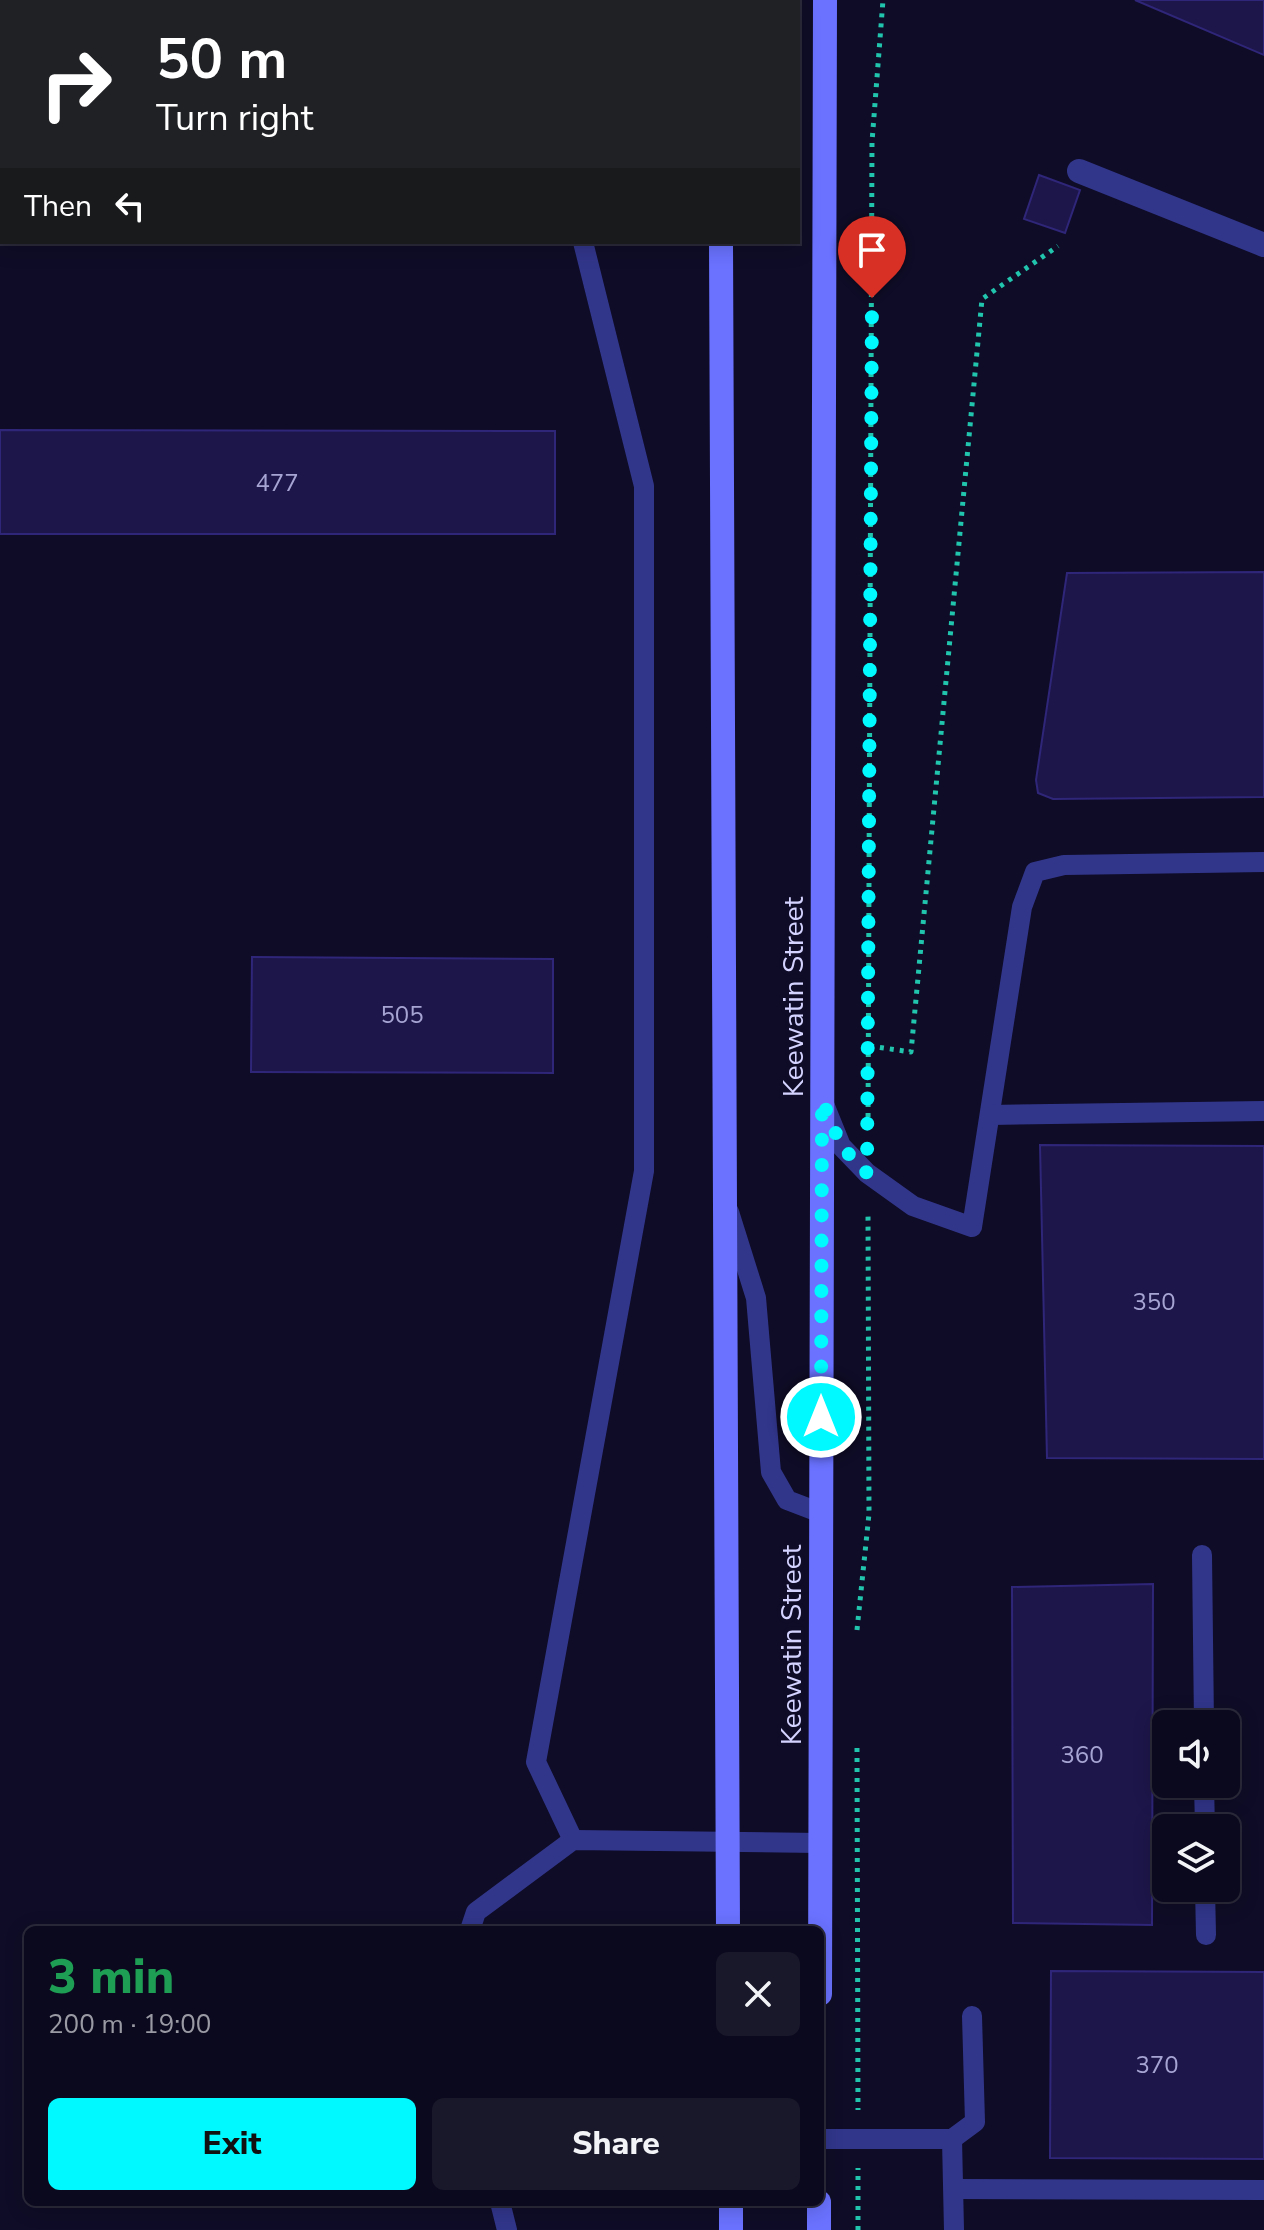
<!DOCTYPE html>
<meta charset="utf-8">
<style>
:root{--surface:#0b091d;--page:#19172a;--text:#f1f3f6;--muted:#9a9aa4;--line:#2b2a3b;--accent:#00f9fe}
body{margin:0;font-family:"Nunito Sans",sans-serif;background:var(--page);color:var(--text);height:100vh;display:flex;flex-direction:column;font-size:30px;white-space:nowrap}
*{box-sizing:border-box;margin:0}
p{font-size:26px;color:var(--muted)}
.icon{flex:none;width:44px;height:44px;fill:none;stroke:currentColor;stroke-width:2;stroke-linecap:round;stroke-linejoin:round}
.map{position:relative;flex:1;overflow:hidden}
.sheet{position:absolute;left:24px;top:1926px;width:800px;height:280px;display:flex;flex-direction:column;background:var(--surface);border-radius:12px;box-shadow:0 4px 20px #0003,0 0 0 2px var(--line)}
.sheet>*{flex:none}
.top-card{position:absolute;left:0px;top:0px;width:800px;height:244px;box-shadow:0 4px 20px #0003,0 0 0 2px var(--line);background:#202124;color:#fff;overflow:hidden}
.fabs{position:absolute;left:1152px;top:1710px;display:grid;gap:16px}
.fabs a{display:grid;place-items:center;width:88px;height:88px;border-radius:12px;background:var(--surface);box-shadow:0 4px 20px #0003,0 0 0 2px var(--line);font-size:40px}
.pin{position:absolute;display:grid;place-items:center;width:68px;height:68px;color:#fff;margin:-82px -34px;border-radius:50% 50% 50% 0;rotate:-45deg;box-shadow:0 0 8px #0007}
.pin .icon{rotate:45deg}
.me{position:absolute;width:88px;margin:-44px;rotate:0deg;stroke-linejoin:round;filter:drop-shadow(0 0 6px #0008)}
.turn{display:flex;align-items:center;gap:28px;height:168px;padding:0 24px;font-size:36px}
.turn .icon{width:104px;height:104px;stroke-width:2.5}
.turn b{display:block;font-size:56px;line-height:68px}
.then{display:flex;align-items:center;height:76px;padding:0 24px;background:#0003;gap:16px;font-size:30px}
.round{display:grid;place-items:center;flex:none;width:84px;height:84px;border-radius:12px;background:var(--page)}
.headline{display:flex;align-items:center;justify-content:space-between;height:136px;padding:0 24px}
h1{font-size:48px;font-weight:800;line-height:60px;color:#1e9e55}
.action{display:flex;gap:16px;margin-top:auto;padding:16px 24px}
.action a{flex:1;height:92px;border-radius:12px;background:var(--accent);color:#111;font-size:32px;font-weight:800;line-height:92px;text-align:center}
.action a+a{background:var(--page);color:var(--text)}
.map>svg:first-child{display:block}
.building{fill:#1d164a;stroke:#2f2679;stroke-width:2}
.lines{fill:none;stroke-linecap:round;stroke-linejoin:round}
.path{stroke:#21c4ad;stroke-width:5;stroke-dasharray:4 6;stroke-linecap:butt}
.lane{stroke:#32368b;stroke-width:20}
.street{stroke:#32368b;stroke-width:24}
.secondary{stroke:#6a72ff;stroke-width:24}
.route{stroke:#00f9fe;stroke-width:14;stroke-dasharray:0 25.2}
.labels{text-anchor:middle;stroke-width:8;stroke-linejoin:round;paint-order:stroke}
.number-label{font-size:24px;fill:#a6a4d2}
.street-label{font-size:28px;fill:#d4d3ff;stroke:#0f0c27}
</style>
<div class="map">
<svg width="1264" height="2230" viewBox="0 0 1264 2230">
<rect width="100%" height="100%" fill="#0f0c27"/>
<g class="building">
<polygon points="1135,0 1264,0 1264,55"/>
<polygon points="1039,175 1080,190 1065,233 1024,219"/>
<polygon points="0,430 555,431 555,534 0,534"/>
<polygon points="1264,572 1264,797 1053,799 1038,793 1036,780 1067,573"/>
<polygon points="252,957 553,959 553,1073 251,1072"/>
<polygon points="1040,1145 1264,1146 1264,1459 1047,1458"/>
<polygon points="1153,1584 1152,1925 1013,1923 1012,1587"/>
<polygon points="1051,1971 1264,1972 1264,2159 1050,2158"/>
</g>
<g class="lines">
<g class="path">
<polyline points="870,1046 911,1052 982,299 1058,246"/>
<polyline points="868,1127 872,142 883,0"/>
<polyline points="857,1630 869,1514 868,1213"/>
<polyline points="857,1748 858,2110"/>
<polyline points="858,2230 858,2168"/>
</g>
<g class="lane">
<polyline points="523,0 524,2"/>
<polyline points="824,1104 841,1146 867,1173 913,1206 972,1227 1022,907 1035,872 1064,865 1264,862"/>
<polyline points="990,1115 1264,1111"/>
<polyline points="729,1212 756,1298 771,1472 787,1500 821,1513"/>
<polyline points="1202,1555 1204,1724"/>
<polyline points="1204,1784 1205,1828"/>
<polyline points="573,1840 536,1762 644,1171 644,486 583,242"/>
<polyline points="1205,1888 1206,1935"/>
<polyline points="470,1930 476,1912 573,1840 820,1843"/>
<polyline points="820,2139 952,2139 954,2230"/>
<polyline points="952,2139 975,2122 972,2016"/>
<polyline points="955,2189 1264,2190"/>
<polyline points="500,2202 507,2230"/>
</g>
<polyline class="street" points="1079,171 1264,245"/>
<g class="secondary">
<polyline points="720,0 720,2"/>
<polyline points="721,242 728,1930"/>
<polyline points="820,1994 825,0"/>
<polyline points="731,2202 731,2230"/>
<polyline points="819,2230 819,2202"/>
</g>
</g>
<g class="lines">
<polyline class="route" points="821,1417 822,1100 841,1146 867,1173 872,298"/>
</g>
<g class="labels">
<g class="number-label">
<text x="277" y="491">477</text>
<text x="402" y="1023">505</text>
<text x="1154" y="1310">350</text>
<text x="1082" y="1763">360</text>
<text x="1157" y="2073">370</text>
</g>
<g class="street-label">
<text transform="translate(793 997) rotate(-90)" y="10">Keewatin Street</text>
<text transform="translate(791 1645) rotate(-90)" y="10">Keewatin Street</text>
</g>
</g>
</svg>
<div class="fabs">
<a><svg class="icon" aria-label="sound" viewBox="0 0 24 24"><path d="M4 9h4l5-4v14l-5-4H4zM17 9q2 3 0 6"/></svg></a>
<a><svg class="icon" aria-label="layers" viewBox="0 0 24 24"><path d="M12 4l9 5-9 5-9-5zM3 14l9 5 9-5"/></svg></a>
</div>
<div class="pin" style="left:872px;top:298px;background:#d93025"><svg class="icon" aria-label="arrive" viewBox="0 0 24 24"><path d="M6 21V4h12l-3 4 3 4H6"/></svg></div>
<svg class="me" style="left:821px;top:1417px" viewBox="-20 -20 40 40"><circle r="17" fill="#00f9fe" stroke="#fff" stroke-width="3"/><path d="M0-11L8 9 0 5-8 9z" fill="#fff"/></svg>
<div class="top-card">
<div class="turn"><svg class="icon" aria-label="right" viewBox="0 0 24 24"><path d="M7 20v-9h11M14 6l5 5-5 5"/></svg><div><b>50 m</b>Turn right</div></div>
<div class="then">Then<svg class="icon" aria-label="left" viewBox="0 0 24 24"><path d="M17 20v-9H6M10 6l-5 5 5 5"/></svg></div>
</div>
<section class="sheet">
<div class="headline"><div><h1>3 min</h1><p>200 m · 19:00</p></div><a class="round"><svg class="icon" aria-label="close" viewBox="0 0 24 24"><path d="M6 6l12 12M18 6L6 18"/></svg></a></div>
<div class="action"><a>Exit</a><a>Share</a></div>
</section>
</div>
